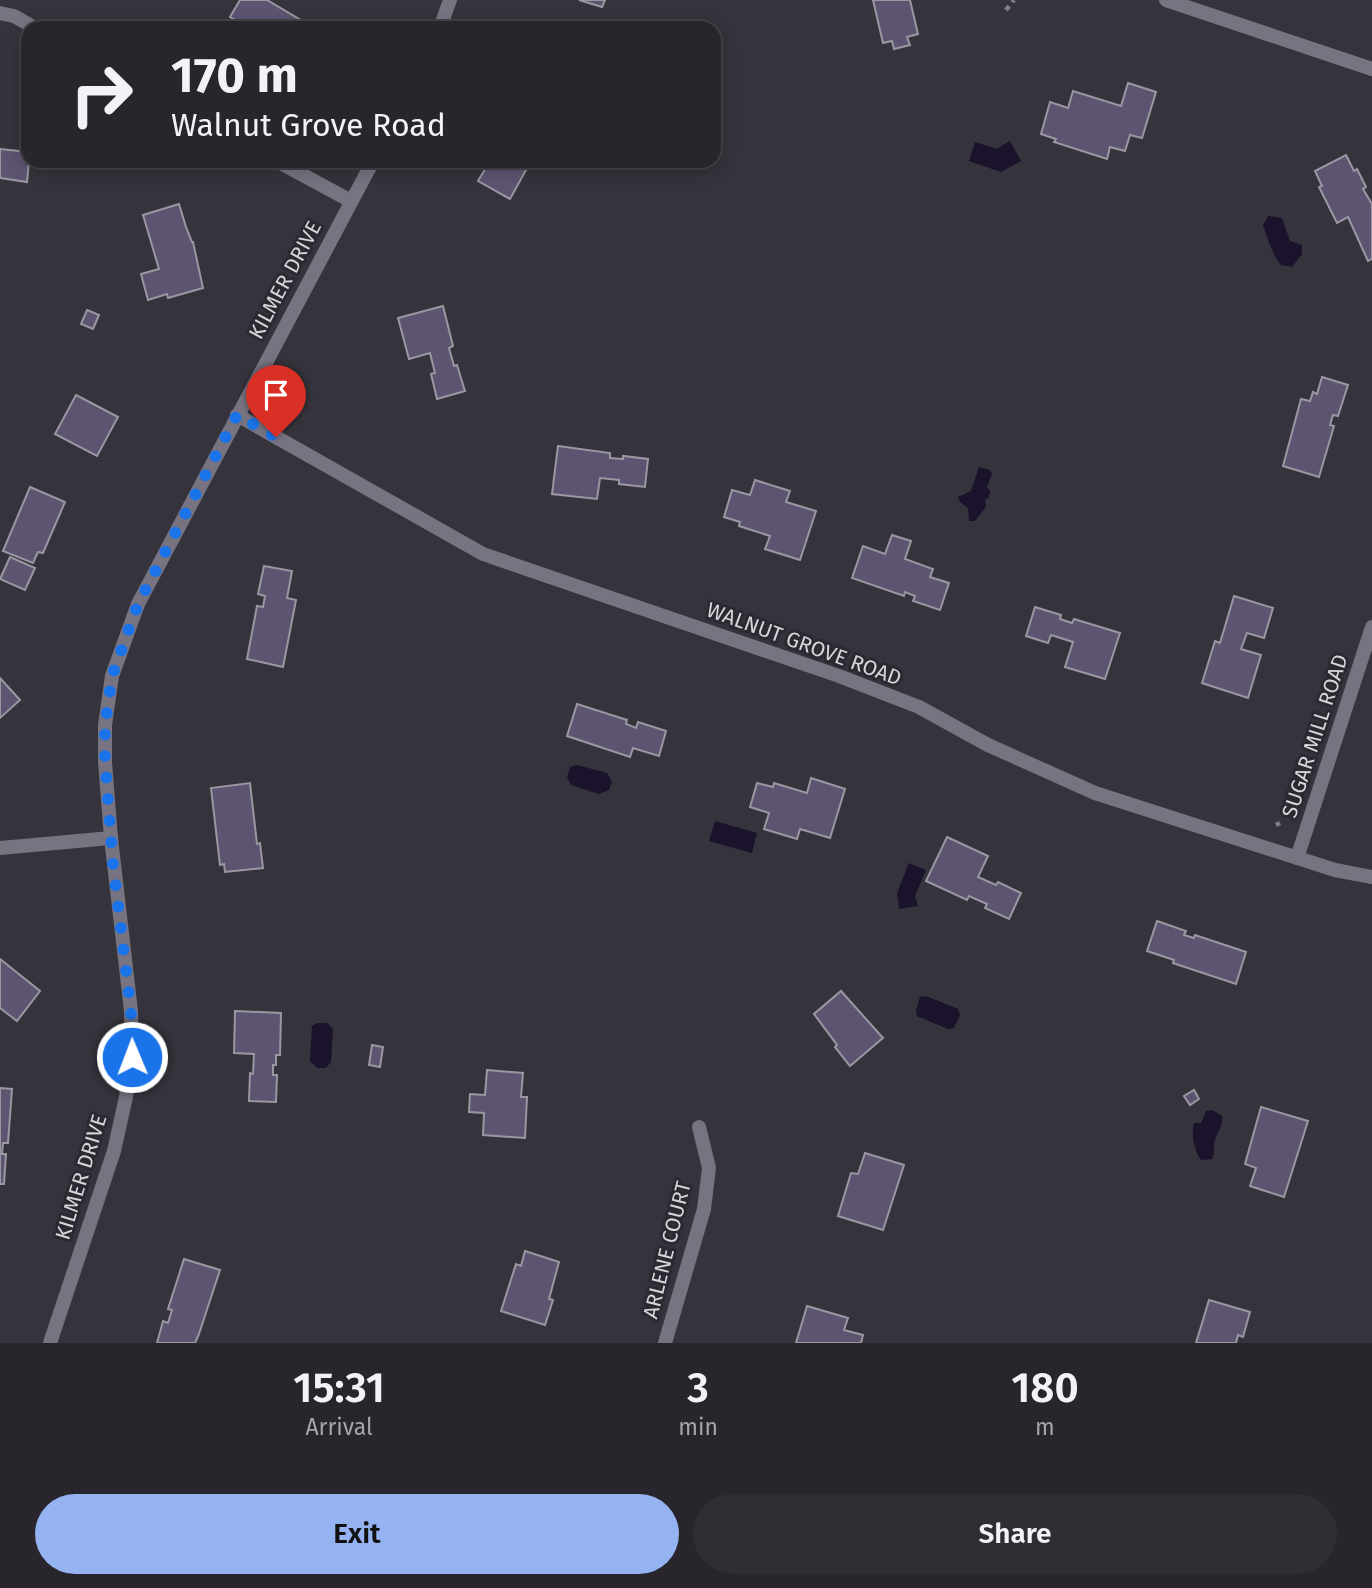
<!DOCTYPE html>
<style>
:root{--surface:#28262c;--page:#302e34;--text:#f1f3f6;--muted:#a5a5a9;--line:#444348;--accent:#95b2f1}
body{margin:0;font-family:"Fira Sans",sans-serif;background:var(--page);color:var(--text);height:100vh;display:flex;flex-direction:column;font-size:26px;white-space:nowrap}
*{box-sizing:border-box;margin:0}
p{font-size:23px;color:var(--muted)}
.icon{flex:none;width:38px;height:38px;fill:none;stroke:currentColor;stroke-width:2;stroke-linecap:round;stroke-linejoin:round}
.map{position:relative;height:1343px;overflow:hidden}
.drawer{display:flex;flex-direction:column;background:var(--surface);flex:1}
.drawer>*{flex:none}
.guide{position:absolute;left:21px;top:21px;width:700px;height:147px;border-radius:21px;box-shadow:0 4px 18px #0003,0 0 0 2px var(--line);background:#28262c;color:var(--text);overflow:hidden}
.pin{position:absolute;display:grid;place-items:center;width:60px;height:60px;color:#fff;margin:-72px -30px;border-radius:50% 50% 50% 0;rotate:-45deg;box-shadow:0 0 7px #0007}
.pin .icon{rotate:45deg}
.me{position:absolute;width:77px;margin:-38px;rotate:359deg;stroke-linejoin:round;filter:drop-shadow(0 0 5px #0008)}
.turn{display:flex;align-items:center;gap:24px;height:147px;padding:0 35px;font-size:32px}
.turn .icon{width:91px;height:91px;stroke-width:2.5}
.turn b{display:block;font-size:49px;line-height:60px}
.eta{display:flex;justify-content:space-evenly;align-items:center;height:119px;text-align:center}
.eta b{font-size:42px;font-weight:600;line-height:49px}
.button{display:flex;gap:14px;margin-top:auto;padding:14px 35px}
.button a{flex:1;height:80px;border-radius:42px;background:var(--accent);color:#111;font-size:28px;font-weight:600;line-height:80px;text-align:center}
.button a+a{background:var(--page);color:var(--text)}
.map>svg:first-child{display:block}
.water{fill:#1b122b}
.building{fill:#5d5472;stroke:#9a97a1;stroke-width:2}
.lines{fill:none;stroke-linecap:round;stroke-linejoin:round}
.path{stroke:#818086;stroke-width:4.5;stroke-dasharray:5 5;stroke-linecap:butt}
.street{stroke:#777381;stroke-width:14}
.route{stroke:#1a73e8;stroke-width:12;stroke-dasharray:0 21.6}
.labels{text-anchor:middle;stroke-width:6;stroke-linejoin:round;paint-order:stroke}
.street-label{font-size:21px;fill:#d7d6db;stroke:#2b2931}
</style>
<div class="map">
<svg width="1372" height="1343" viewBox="0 0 1372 1343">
<rect width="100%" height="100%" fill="#35333b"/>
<g class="water">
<polygon points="1010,141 1021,161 1001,172 969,161 975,142 997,149"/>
<path d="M1268,216L1282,218L1290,241L1302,245V254L1292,267L1281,265C1272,254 1268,239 1263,225Z"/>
<polygon points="979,467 990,470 992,474 987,487 990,491 989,497 985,500 986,507 975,521 969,521 968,508 960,502 958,497 971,491"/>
<polygon points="577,765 607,773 612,782 609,790 599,794 571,785 567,777 570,767"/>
<polygon points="715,821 757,833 752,853 709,841"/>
<polygon points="909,863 926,870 915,896 918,906 899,909 897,893"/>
<polygon points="926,996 958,1009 960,1015 954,1028 948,1029 917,1016 916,1010 920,997"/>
<polygon points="317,1023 328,1023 333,1029 331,1062 326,1068 317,1068 310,1061 312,1026"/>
<path d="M1212,1110L1222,1116C1223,1127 1218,1130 1215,1140C1212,1148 1216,1152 1212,1159L1201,1160C1194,1151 1191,1134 1194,1123H1201L1206,1111Z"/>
</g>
<g class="building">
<polygon points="240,0 267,0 304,22 301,28 248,28 230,17"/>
<polygon points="579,0 605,0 602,7"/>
<polygon points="873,0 910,0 918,34 907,37 910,45 894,49 892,41 883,43"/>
<polygon points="1128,83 1156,92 1142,138 1130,135 1125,151 1110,147 1107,159 1054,142 1056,139 1041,134 1050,102 1068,108 1073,91 1121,106"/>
<polygon points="0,149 28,152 29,161 27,182 0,178"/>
<polygon points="1346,155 1354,171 1357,169 1366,187 1363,189 1372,204 1372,259 1368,261 1348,217 1337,223 1319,187 1322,186 1315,171"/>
<polygon points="490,161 531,161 510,199 478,181"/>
<polygon points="179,204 186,227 192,242 193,242 203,288 168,298 167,294 148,300 141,274 159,269 143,215"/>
<polygon points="443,306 453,346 449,348 454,366 457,365 465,391 437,399 431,374 435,373 430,353 409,359 398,318"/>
<polygon points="87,310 99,315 93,329 81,324"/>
<polygon points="1322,377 1348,385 1338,416 1333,415 1330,425 1334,426 1319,477 1283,466 1301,399 1310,401 1313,392 1317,394"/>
<polygon points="76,395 118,417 97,456 55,434"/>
<polygon points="558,446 610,453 610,458 623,459 623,456 648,459 645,487 619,484 619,480 600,478 597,499 552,494"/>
<polygon points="755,480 790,491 786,502 816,511 800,560 765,549 770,536 739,526 740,522 724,517 732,490 750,495"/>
<polygon points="30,487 65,502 43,553 38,552 33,563 3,551"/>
<polygon points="892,535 911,541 905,559 933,569 930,577 949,583 940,610 913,601 915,596 905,592 904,596 852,578 863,546 885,554"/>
<polygon points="10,557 35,568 25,590 0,579"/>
<polygon points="264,566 292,571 287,598 296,600 283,667 247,659 257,606 263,607 265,596 258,594"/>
<polygon points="1234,596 1273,608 1264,638 1247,633 1241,649 1261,655 1248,698 1202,683 1215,641 1220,643"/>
<polygon points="1035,607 1061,615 1060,619 1072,623 1074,619 1120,633 1105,679 1065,667 1073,642 1051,635 1048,643 1026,636"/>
<polygon points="0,678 20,700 0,718"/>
<polygon points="577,704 627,720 626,724 636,728 638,722 666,731 659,756 633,748 630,757 567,736"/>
<polygon points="811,778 845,789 830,838 800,829 797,839 764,829 769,813 750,807 757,783 773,787 774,783 807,793"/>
<polygon points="250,783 257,844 260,843 263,868 225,872 224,864 220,865 211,788"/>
<polygon points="947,837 988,856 978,877 996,885 998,882 1021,893 1009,919 985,908 987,904 969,896 967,900 926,881"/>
<polygon points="1157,921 1186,931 1184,935 1194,938 1195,935 1246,952 1236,984 1173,963 1174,960 1147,951"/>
<polygon points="0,959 40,991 17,1021 0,1008"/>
<polygon points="841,991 883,1038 850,1066 835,1047 837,1045 814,1014"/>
<polygon points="235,1011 281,1013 280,1055 276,1055 276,1065 273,1065 273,1075 277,1075 276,1102 249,1101 250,1073 253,1074 254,1054 234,1053"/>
<polygon points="372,1045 383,1047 380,1067 369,1065"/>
<polygon points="487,1070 523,1073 521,1097 527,1097 525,1138 483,1135 484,1113 469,1112 470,1094 485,1095"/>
<polygon points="0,1088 12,1089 8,1143 3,1143 2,1154 6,1154 4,1184 0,1184"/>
<polygon points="1194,1090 1199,1099 1190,1105 1184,1096"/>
<polygon points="1261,1107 1308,1121 1284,1197 1250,1186 1256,1168 1245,1164"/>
<polygon points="865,1153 904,1165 883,1230 838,1216 851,1173 858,1174"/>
<polygon points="525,1251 559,1262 549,1299 553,1300 545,1325 501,1311 516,1264 521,1266"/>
<polygon points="184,1259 220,1270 199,1334 195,1343 157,1343 163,1321 168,1323 172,1310 168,1309"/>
<polygon points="1209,1300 1250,1312 1243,1337 1238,1335 1236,1343 1196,1343"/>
<polygon points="807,1306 848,1318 844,1330 863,1335 861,1343 796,1343"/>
</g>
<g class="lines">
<g class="path">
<polyline points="1006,10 1014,0"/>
<polyline points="274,410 277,403"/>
<polyline points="1277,822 1279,826"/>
</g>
<g class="street">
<polyline points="1166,0 1372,69"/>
<polyline points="0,13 14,16 35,28"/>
<polyline points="440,28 450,0"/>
<polyline points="277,161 351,201"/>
<polyline points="237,415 483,554 839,676 919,707 988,745 1095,793 1335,870 1372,877"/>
<polyline points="0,848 111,838"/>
<polyline points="1297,858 1372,627"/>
<polyline points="50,1343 114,1151 126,1097 132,1057 131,1011 111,838 105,762 105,725 112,676 138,604 373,161"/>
<polyline points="665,1343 704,1209 709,1168 699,1127"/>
</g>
</g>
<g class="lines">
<polyline class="route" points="132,1057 131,1011 113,864 105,762 105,725 112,676 138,604 237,415 276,437"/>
</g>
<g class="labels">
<g class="street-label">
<text transform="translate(285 280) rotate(-62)" y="7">KILMER DRIVE</text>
<text transform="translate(804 644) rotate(20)" y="7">WALNUT GROVE ROAD</text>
<text transform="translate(1315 736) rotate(-72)" y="7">SUGAR MILL ROAD</text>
<text transform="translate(81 1177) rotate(-73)" y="7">KILMER DRIVE</text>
<text transform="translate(667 1250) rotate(-76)" y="7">ARLENE COURT</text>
</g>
</g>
</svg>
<div class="pin" style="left:276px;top:437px;background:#d93025"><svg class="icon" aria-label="arrive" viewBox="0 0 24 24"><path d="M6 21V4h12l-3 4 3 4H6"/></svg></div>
<svg class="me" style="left:132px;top:1057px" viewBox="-20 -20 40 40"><circle r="17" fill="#1a73e8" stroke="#fff" stroke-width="3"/><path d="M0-11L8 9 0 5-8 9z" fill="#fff"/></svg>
<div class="guide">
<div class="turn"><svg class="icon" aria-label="right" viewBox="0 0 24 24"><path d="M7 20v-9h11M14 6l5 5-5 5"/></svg><div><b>170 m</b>Walnut Grove Road</div></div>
</div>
</div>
<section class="drawer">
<div class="eta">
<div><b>15:31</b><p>Arrival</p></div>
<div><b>3</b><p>min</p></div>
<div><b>180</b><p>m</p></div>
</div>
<div class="button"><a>Exit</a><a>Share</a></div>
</section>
